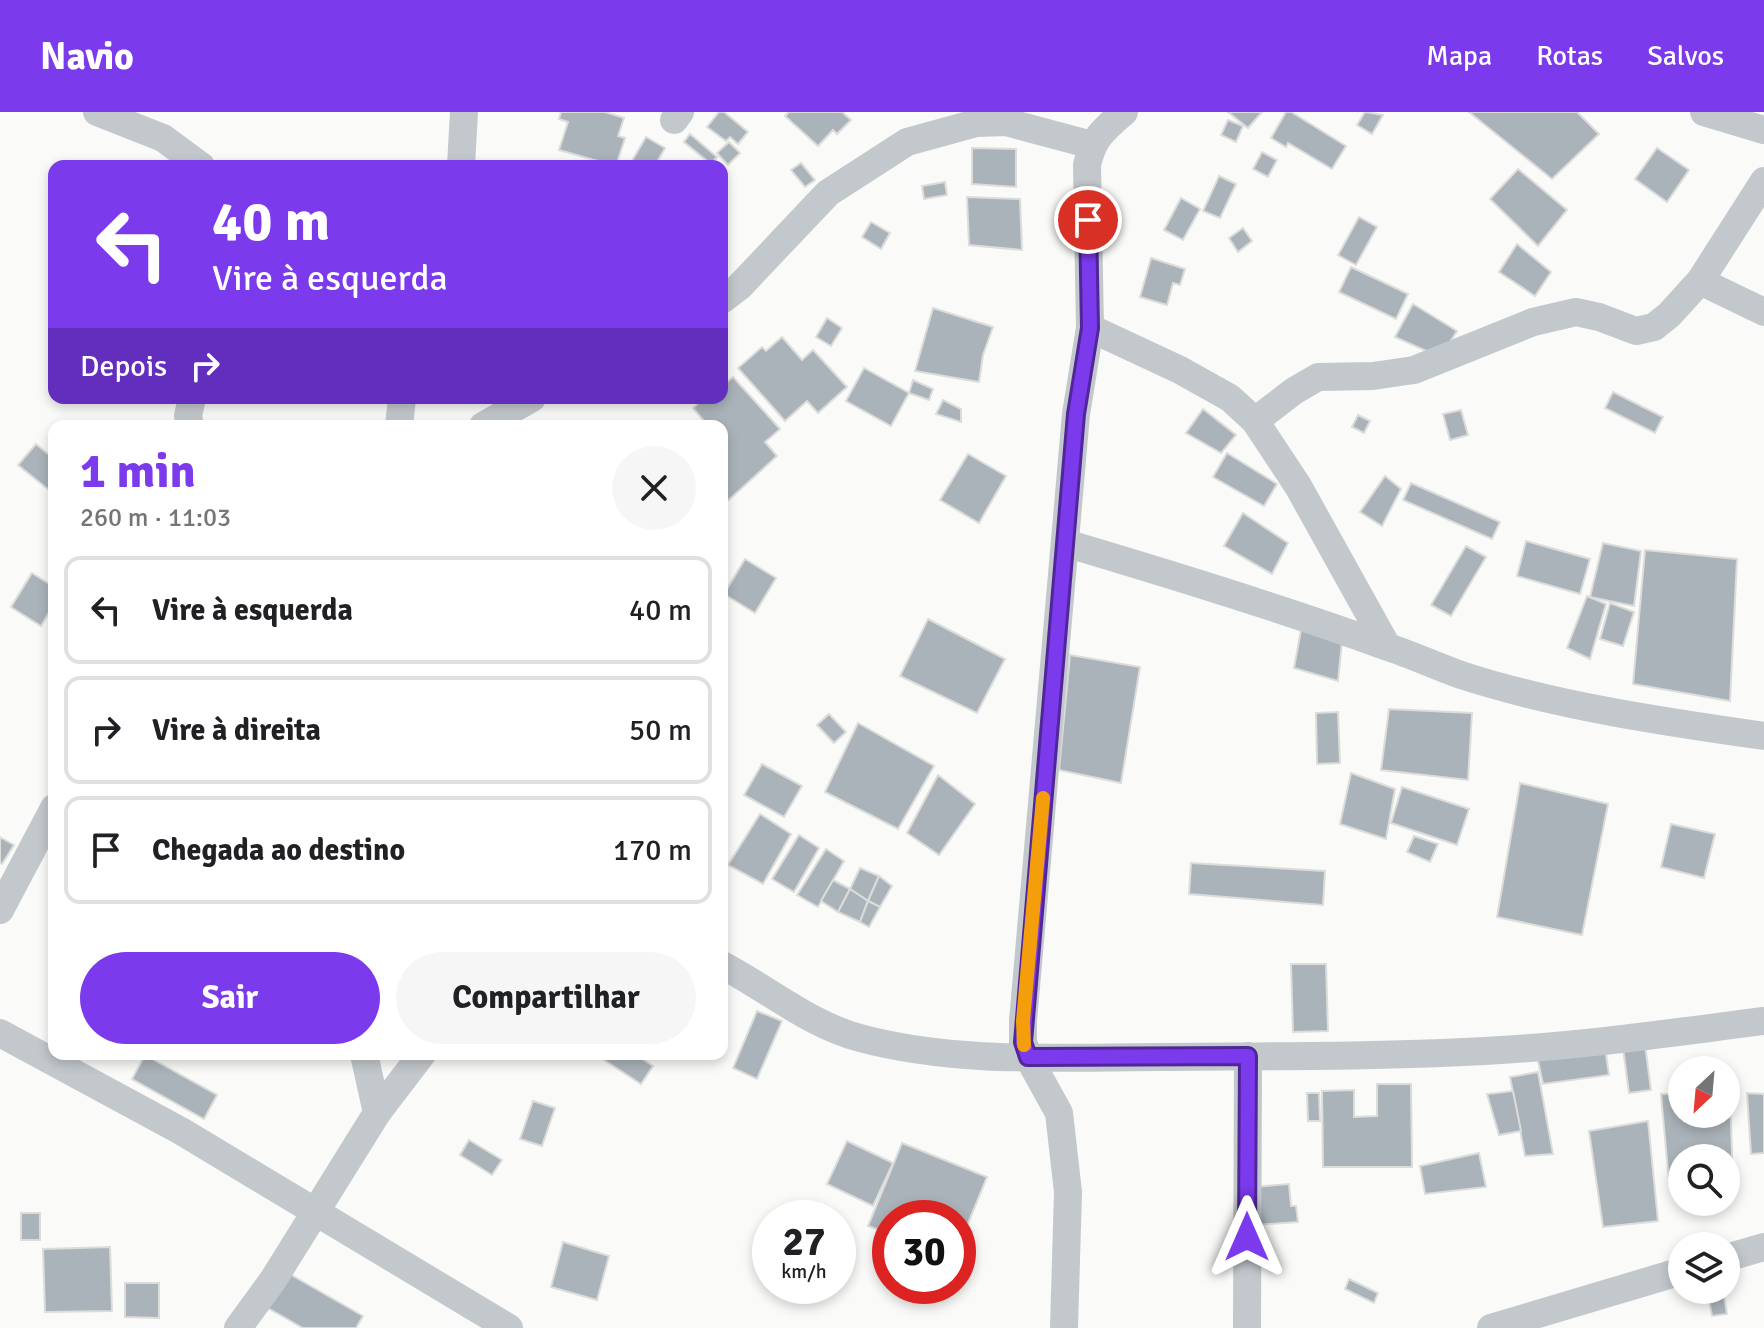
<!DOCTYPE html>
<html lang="pt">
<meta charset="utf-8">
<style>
:root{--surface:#fff;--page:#f6f6f6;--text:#202124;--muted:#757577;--line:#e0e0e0;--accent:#7c3aed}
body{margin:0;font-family:Signika,sans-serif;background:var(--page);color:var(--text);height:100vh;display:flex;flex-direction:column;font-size:30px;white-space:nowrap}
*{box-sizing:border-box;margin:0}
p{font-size:26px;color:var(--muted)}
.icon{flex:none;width:44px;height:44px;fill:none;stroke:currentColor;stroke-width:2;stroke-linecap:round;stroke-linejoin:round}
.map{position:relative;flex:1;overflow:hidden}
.drawer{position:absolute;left:48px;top:308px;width:680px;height:640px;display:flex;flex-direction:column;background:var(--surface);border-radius:16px;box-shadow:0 4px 12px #0003}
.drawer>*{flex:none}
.guide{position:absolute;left:48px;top:48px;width:680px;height:244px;border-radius:16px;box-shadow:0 4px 12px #0003;background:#7c3aed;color:#fff;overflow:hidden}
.needle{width:52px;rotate:206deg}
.tools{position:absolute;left:1668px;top:944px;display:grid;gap:16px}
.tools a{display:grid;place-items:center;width:72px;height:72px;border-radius:50%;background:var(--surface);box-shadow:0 4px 12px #0003;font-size:40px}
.speed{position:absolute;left:752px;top:1088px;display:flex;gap:16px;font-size:40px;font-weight:700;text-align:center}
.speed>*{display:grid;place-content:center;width:104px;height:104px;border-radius:50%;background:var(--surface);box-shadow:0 4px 12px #0003;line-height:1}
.speed small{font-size:20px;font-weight:400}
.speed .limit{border:12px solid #d22;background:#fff;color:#111}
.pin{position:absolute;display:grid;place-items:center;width:68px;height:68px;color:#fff;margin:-34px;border:4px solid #fff;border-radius:50%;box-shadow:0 2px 8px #0007}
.me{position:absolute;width:88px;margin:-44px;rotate:0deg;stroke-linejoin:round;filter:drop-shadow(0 0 6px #0008)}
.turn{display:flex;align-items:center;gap:28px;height:168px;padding:0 32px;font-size:36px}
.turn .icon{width:104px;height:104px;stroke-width:2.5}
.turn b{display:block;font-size:56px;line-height:68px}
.then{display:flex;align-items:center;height:76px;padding:0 32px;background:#0003;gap:16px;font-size:30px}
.round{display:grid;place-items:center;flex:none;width:84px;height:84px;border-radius:42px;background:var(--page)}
.overview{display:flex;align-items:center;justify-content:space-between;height:136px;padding:0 32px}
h1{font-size:48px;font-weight:700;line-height:60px;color:var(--accent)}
.primary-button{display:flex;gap:16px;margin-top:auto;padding:16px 32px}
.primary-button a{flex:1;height:92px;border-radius:48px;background:var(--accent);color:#fff;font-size:32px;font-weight:700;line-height:92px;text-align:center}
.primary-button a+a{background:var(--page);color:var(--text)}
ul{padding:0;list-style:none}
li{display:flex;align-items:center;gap:24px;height:108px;margin:0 16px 12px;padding:0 16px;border:4px solid var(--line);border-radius:16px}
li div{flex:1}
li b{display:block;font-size:30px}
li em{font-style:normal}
header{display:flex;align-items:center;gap:48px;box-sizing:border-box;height:112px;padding:0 40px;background:var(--accent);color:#fff}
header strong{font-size:38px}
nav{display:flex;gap:44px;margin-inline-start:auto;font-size:28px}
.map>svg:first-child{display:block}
.building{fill:#aab3b9;stroke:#dcdcda;stroke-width:2}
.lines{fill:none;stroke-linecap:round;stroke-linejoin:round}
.minor{stroke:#c3c8cc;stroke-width:28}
.route-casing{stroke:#51269a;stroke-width:20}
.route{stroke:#7c3aed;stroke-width:14}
.slow{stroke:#f59e0b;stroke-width:14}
</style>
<header>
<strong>Navio</strong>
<nav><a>Mapa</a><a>Rotas</a><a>Salvos</a></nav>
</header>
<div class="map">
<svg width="1764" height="1216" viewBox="0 0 1764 1216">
<rect width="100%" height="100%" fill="#fafaf8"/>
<g class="building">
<polygon points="561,0 605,0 624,6 618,24 625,26 616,54 559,38 568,10 559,7"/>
<polygon points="719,0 724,0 748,20 738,32 730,25 726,29 707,15"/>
<polygon points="789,0 842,0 851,8 837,22 833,18 818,34 785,4"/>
<polygon points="1228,0 1262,0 1248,16"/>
<polygon points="1286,0 1291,0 1346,34 1332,57 1288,31 1286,35 1271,26"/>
<polygon points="1365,0 1383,3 1372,22 1357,13"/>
<polygon points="1469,0 1577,0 1599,22 1552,67"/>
<polygon points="1228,8 1243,14 1236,30 1221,23"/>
<polygon points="690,22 717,45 711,52 684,30"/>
<polygon points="646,25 665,36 657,50 660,52 629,54"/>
<polygon points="729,30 740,41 728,53 717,41"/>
<polygon points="972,36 1016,37 1016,75 972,72"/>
<polygon points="1657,36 1689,58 1667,90 1635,67"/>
<polygon points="1262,40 1277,48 1268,65 1253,57"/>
<polygon points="801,51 815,68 805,75 791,58"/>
<polygon points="1518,57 1567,98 1538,134 1490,87"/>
<polygon points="1219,64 1236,72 1220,106 1203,99"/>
<polygon points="945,70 947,83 924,87 922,74"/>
<polygon points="967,85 1020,87 1022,138 969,133"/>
<polygon points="1181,86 1200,97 1183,128 1164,118"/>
<polygon points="1359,105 1377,115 1356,153 1338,143"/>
<polygon points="871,110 890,121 881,137 862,125"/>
<polygon points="1243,116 1252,129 1238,140 1229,126"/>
<polygon points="1517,132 1551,160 1535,184 1499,160"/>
<polygon points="1151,146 1185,157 1180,173 1173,171 1167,193 1140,185"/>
<polygon points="1351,155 1408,182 1396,207 1339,180"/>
<polygon points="1413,192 1457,219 1440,245 1395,225"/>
<polygon points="933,196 993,215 983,243 979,270 915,259"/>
<polygon points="827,206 842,216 831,234 816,225"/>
<polygon points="782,225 802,248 813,238 847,275 818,301 807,289 785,309 738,256 762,235 766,239"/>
<polygon points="864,256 909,281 891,314 846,289"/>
<polygon points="733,265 780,317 765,330 777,344 722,394 722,314 708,314 693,296 704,286 722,286 722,274"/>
<polygon points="913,268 933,277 929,288 909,281"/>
<polygon points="1613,280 1663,305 1655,321 1605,296"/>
<polygon points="943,288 961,297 961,310 936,302"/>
<polygon points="1203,297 1236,323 1221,341 1186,321"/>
<polygon points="1461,298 1468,323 1450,328 1443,302"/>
<polygon points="1358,303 1370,309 1364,321 1352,315"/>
<polygon points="36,332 54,347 54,382 18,353"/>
<polygon points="1227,341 1277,372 1264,394 1213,365"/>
<polygon points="968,342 1006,364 979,411 940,388"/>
<polygon points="1385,364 1401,377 1382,414 1360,400"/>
<polygon points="1411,371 1500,410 1492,427 1403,388"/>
<polygon points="1243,401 1288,431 1272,462 1224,434"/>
<polygon points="1526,429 1590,447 1580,482 1517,464"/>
<polygon points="1603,431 1641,439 1634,494 1590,485"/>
<polygon points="1466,434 1486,445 1451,504 1431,493"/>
<polygon points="1645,438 1737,447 1730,589 1633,572"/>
<polygon points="745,447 776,466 755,501 724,482"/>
<polygon points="32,461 54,475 54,492 41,514 11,495"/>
<polygon points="1587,484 1606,492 1590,547 1567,536"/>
<polygon points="1610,491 1634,500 1623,534 1600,527"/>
<polygon points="928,507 1005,547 977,601 900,564"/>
<polygon points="1301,518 1342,530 1338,569 1294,556"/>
<polygon points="1070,543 1140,555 1121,671 1059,658"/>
<polygon points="1389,597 1472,601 1468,668 1381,658"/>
<polygon points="1338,600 1340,651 1317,652 1316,601"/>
<polygon points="829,602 846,620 834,631 817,613"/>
<polygon points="858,611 934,654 898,717 825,680"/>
<polygon points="762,652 802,674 784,705 744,683"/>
<polygon points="1351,661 1395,677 1386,727 1340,712"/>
<polygon points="938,663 975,692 939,743 907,721"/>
<polygon points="1520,671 1608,692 1582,823 1497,805"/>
<polygon points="1402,675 1469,697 1457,733 1391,711"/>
<polygon points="760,702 791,722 763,772 728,753"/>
<polygon points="1671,712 1715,722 1704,766 1661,755"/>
<polygon points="799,723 819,736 794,780 772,767"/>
<polygon points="1414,724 1438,732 1430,750 1407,740"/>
<polygon points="0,725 14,733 2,752 0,751"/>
<polygon points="826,737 844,749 818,795 797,783"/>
<polygon points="1191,751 1325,759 1323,793 1189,782"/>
<polygon points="860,756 879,764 868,789 850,777"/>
<polygon points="879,764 892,774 880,795 868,789"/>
<polygon points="833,768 850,777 838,800 821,789"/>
<polygon points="850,777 868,789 860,810 838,800"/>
<polygon points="868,789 880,795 869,815 860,810"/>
<polygon points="1291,852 1326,852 1328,919 1293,920"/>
<polygon points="757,899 782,909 757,967 733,956"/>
<polygon points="1645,933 1651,978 1629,981 1623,936"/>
<polygon points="1605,935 1609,963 1543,972 1537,944"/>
<polygon points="599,942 635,942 653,954 641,972 598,944"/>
<polygon points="145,943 217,983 204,1007 132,967"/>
<polygon points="1538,960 1553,1042 1525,1044 1510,965"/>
<polygon points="1377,972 1411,972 1412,1055 1323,1055 1322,979 1354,978 1354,1005 1377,1004"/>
<polygon points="1513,979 1521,1019 1499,1023 1487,982"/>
<polygon points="1307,981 1319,981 1320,1009 1308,1009"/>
<polygon points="1726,981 1730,981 1733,1069 1726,1069 1726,1046 1682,1046 1682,1070 1669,1070 1661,982 1682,982 1682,1002 1726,1002"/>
<polygon points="1747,981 1764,982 1764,1041 1751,1042"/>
<polygon points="533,989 555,996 542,1034 520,1027"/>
<polygon points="1648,1009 1658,1109 1603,1115 1589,1019"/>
<polygon points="469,1028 502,1048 492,1063 460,1043"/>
<polygon points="847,1029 893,1051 873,1094 827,1072"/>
<polygon points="902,1031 987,1065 958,1136 958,1106 890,1106 890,1122 868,1114"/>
<polygon points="1479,1041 1486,1075 1425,1082 1420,1054"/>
<polygon points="1289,1072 1291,1094 1296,1094 1298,1110 1255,1113 1252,1075"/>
<rect x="21" y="1101" width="19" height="27"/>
<polygon points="838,1117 851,1121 844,1141 838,1139"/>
<polygon points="563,1130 609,1144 597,1188 551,1175"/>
<polygon points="110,1135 112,1199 45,1200 43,1137"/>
<polygon points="286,1160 363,1204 356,1216 303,1216 266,1195"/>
<polygon points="1349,1167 1378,1181 1374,1191 1345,1177"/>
<polygon points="125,1171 159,1171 159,1206 125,1205"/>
<polygon points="1707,1178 1723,1178 1727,1202 1712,1204"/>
</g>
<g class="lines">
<g class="minor">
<polyline points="97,0 163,26 201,54"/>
<polyline points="1704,0 1764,18"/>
<polyline points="674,8 680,0"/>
<polyline points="461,54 464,0"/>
<polyline points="1700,169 1764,200"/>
<polyline points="722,188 739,175 828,81 907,30 976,11 1006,10 1092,33"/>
<polyline points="1090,216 1180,258 1230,286 1255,309 1298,374 1387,534"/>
<polyline points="1255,309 1294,279 1318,265 1373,264 1414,258 1533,210 1576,200 1599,205 1636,219 1654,215 1669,203 1700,169 1764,69"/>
<polyline points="190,314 188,304 192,286"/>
<polyline points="399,314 402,286"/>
<polyline points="483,314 532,286"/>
<path d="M1065,431C1173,463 1281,496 1388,535C1412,543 1436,554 1461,563C1556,594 1666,610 1764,624"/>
<polyline points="0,798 54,696"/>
<path d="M722,853C768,877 810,913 860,926C957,952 1062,945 1161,945C1274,944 1387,945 1500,938C1588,933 1676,920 1764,909"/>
<polyline points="0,921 181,1019 509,1216"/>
<polyline points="364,942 377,1001"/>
<polyline points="1726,1146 1764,1135"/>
<polyline points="238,1216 273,1168 377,1001 422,942"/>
<path d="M1064,1216L1068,1080L1059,1001L1028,945L1023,930V909L1076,302L1090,216L1087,53C1093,26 1103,18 1124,0"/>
<polyline points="1247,1216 1248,944"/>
<polyline points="1491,1216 1682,1159"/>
</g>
</g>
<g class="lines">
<g class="route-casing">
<polyline id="route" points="1088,108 1090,216 1076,302 1023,930 1028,945 1248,944 1247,1125"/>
</g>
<use href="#route" class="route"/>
<polyline class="slow" points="1024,933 1023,909 1043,686"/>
</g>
</svg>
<div class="tools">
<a><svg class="needle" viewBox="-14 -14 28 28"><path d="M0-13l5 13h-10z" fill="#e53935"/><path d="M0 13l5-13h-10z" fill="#757577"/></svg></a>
<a><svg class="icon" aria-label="search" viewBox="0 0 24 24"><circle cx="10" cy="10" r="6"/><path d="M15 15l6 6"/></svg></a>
<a><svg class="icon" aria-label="layers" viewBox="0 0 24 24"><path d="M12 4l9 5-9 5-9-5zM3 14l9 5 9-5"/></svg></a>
</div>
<div class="speed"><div>27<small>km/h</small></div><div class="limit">30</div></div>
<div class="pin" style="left:1088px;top:108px;background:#d93025"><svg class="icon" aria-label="arrive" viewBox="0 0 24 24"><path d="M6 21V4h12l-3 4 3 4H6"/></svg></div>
<svg class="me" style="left:1247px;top:1125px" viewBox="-20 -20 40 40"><path d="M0-17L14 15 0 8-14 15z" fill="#7c3aed" stroke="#fff" stroke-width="4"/></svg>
<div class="guide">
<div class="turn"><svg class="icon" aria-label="left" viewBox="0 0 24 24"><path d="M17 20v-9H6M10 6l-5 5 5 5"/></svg><div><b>40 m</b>Vire à esquerda</div></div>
<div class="then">Depois<svg class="icon" aria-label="right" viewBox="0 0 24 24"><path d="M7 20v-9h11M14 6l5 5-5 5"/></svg></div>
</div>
<section class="drawer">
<div class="overview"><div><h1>1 min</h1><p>260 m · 11:03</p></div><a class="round"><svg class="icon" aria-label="close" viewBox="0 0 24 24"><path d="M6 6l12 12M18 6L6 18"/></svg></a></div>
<ul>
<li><svg class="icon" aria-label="left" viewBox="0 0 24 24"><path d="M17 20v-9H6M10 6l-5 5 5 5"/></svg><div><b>Vire à esquerda</b></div><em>40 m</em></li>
<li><svg class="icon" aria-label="right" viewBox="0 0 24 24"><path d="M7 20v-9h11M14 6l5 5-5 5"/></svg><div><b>Vire à direita</b></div><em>50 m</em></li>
<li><svg class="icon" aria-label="arrive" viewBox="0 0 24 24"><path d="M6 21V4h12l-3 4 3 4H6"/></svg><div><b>Chegada ao destino</b></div><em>170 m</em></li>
</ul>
<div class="primary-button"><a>Sair</a><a>Compartilhar</a></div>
</section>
</div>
